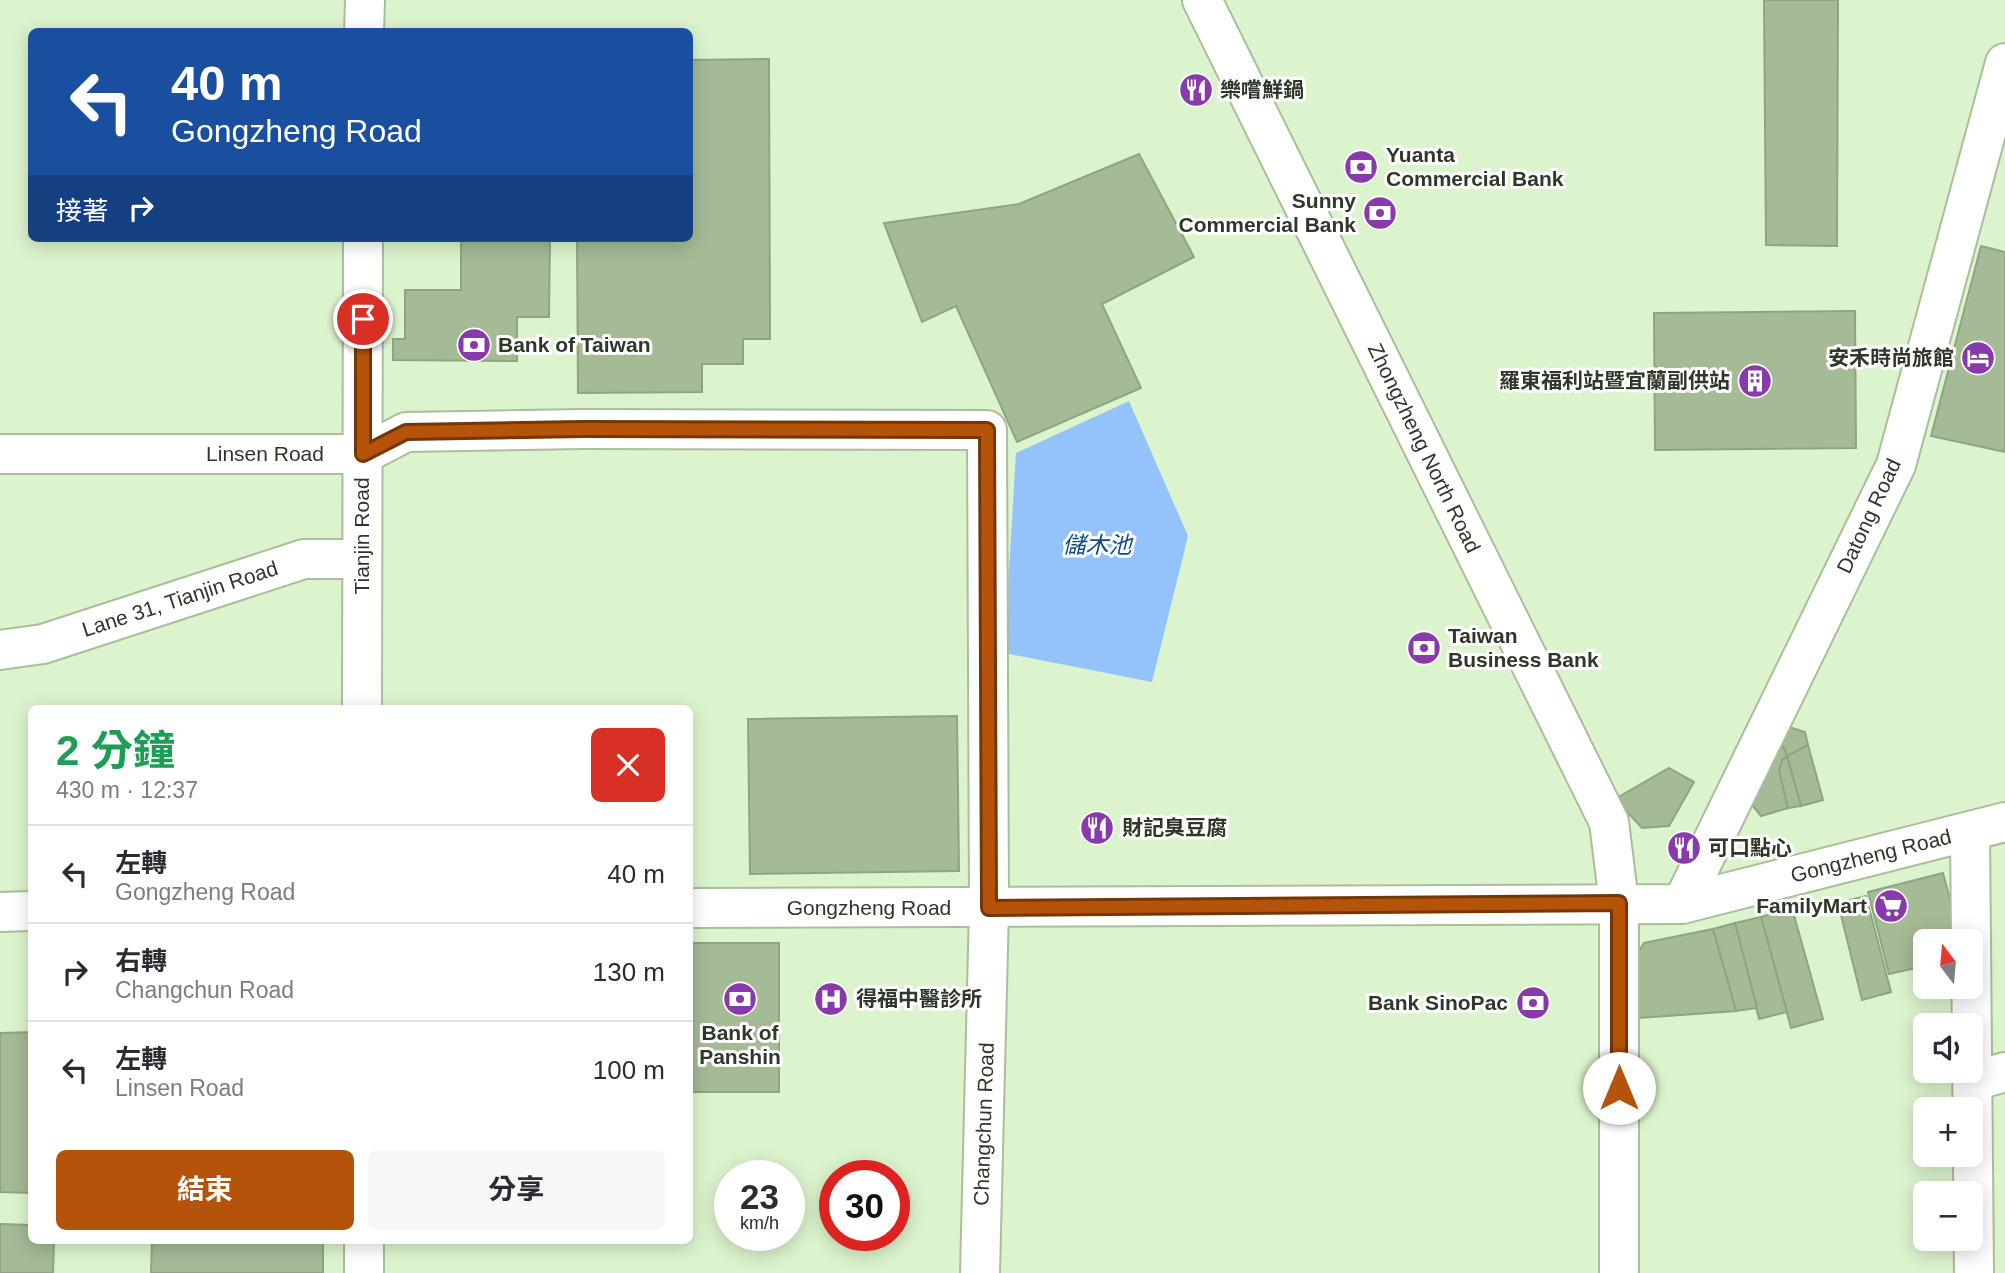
<!DOCTYPE html>
<html lang="zh-TW">
<meta charset="utf-8">
<style>
:root{--surface:#fff;--page:#f7f7f7;--text:#2b2b33;--muted:#7c7c81;--line:#e1e1e2;--accent:#b45309}
body{margin:0;font-family:Helvetica,"Noto Sans TC",sans-serif;background:var(--page);color:var(--text);height:100vh;display:flex;flex-direction:column;font-size:26px;white-space:nowrap}
*{box-sizing:border-box;margin:0}
p{font-size:23px;color:var(--muted)}
.icon{flex:none;width:38px;height:38px;fill:none;stroke:currentColor;stroke-width:2;stroke-linecap:round;stroke-linejoin:round}
.map{position:relative;flex:1;overflow:hidden}
.panel{position:absolute;left:28px;top:705px;width:665px;height:539px;display:flex;flex-direction:column;background:var(--surface);border-radius:10px;box-shadow:0 4px 18px #0003}
.panel>*{flex:none}
.top-card{position:absolute;left:28px;top:28px;width:665px;height:214px;border-radius:10px;box-shadow:0 4px 18px #0003;background:#1a4fa0;color:#fff;overflow:hidden}
.needle{width:46px;rotate:344deg}
.tools{position:absolute;left:1913px;top:929px;display:grid;gap:14px}
.tools a{display:grid;place-items:center;width:70px;height:70px;border-radius:10px;background:var(--surface);box-shadow:0 4px 18px #0003;font-size:35px}
.speed{position:absolute;left:714px;top:1160px;display:flex;gap:14px;font-size:35px;font-weight:700;text-align:center}
.speed>*{display:grid;place-content:center;width:91px;height:91px;border-radius:50%;background:var(--surface);box-shadow:0 4px 18px #0003;line-height:1}
.speed small{font-size:18px;font-weight:400}
.speed .limit{border:10px solid #d22;background:#fff;color:#111}
.pin{position:absolute;display:grid;place-items:center;width:60px;height:60px;color:#fff;margin:-30px;border:4px solid #fff;border-radius:50%;box-shadow:0 2px 7px #0007}
.me{position:absolute;width:77px;margin:-38px;rotate:0deg;stroke-linejoin:round;filter:drop-shadow(0 0 5px #0008)}
.turn{display:flex;align-items:center;gap:24px;height:147px;padding:0 28px;font-size:32px}
.turn .icon{width:91px;height:91px;stroke-width:2.5}
.turn b{display:block;font-size:49px;line-height:60px}
.then{display:flex;align-items:center;height:66px;padding:0 28px;background:#0003;gap:14px;font-size:26px}
.round{display:grid;place-items:center;flex:none;width:74px;height:74px;border-radius:10px;background:var(--page)}
.summary{display:flex;align-items:center;justify-content:space-between;height:119px;padding:0 28px}
h1{font-size:42px;font-weight:700;line-height:52px;color:#1e9e55}
.action{display:flex;gap:14px;margin-top:auto;padding:14px 28px}
.action a{flex:1;height:80px;border-radius:10px;background:var(--accent);color:#fff;font-size:28px;font-weight:700;line-height:80px;text-align:center}
.action a+a{background:var(--page);color:var(--text)}
ul{padding:0;list-style:none}
li{display:flex;align-items:center;gap:21px;height:98px;padding:0 28px;border-top:2px solid var(--line)}
li div{flex:1}
li b{display:block;font-size:26px}
li em{font-style:normal}
.map>svg:first-child{display:block}
.water{fill:#94c3fb}
.building{fill:#a4bb96;stroke:#8fa580;stroke-width:2}
.lines{fill:none;stroke-linecap:round;stroke-linejoin:round}
.minor-casing{stroke:#a8bf9a;stroke-width:42}
.minor{stroke:#fff;stroke-width:38}
.route-casing{stroke:#753606;stroke-width:18}
.route{stroke:#b45309;stroke-width:12}
.labels{text-anchor:middle;stroke-width:6;stroke-linejoin:round;paint-order:stroke}
.poi-label{font-size:21px;font-weight:bold;fill:#2e3728;stroke:#fff;text-anchor:start}
.street-label{font-size:21px;fill:#2e3728;stroke:#fff}
.water-label{font-size:23px;font-style:italic;fill:#0f4781;stroke:#fff}
</style>
<div class="map">
<svg width="2005" height="1273" viewBox="0 0 2005 1273">
<rect width="100%" height="100%" fill="#dcf4cd"/>
<polygon class="water" points="1129,401 1188,536 1152,682 1004,653 1016,453"/>
<g class="building">
<polygon points="1764,0 1838,0 1837,246 1766,245"/>
<polygon points="769,59 770,339 743,339 743,364 702,364 702,392 578,393 577,238 690,238 690,60"/>
<polygon points="1139,154 1194,257 1102,304 1141,388 1017,442 956,306 922,322 884,223 1019,204"/>
<polygon points="461,238 550,238 549,317 517,317 517,361 393,360 393,339 405,339 405,290 461,290"/>
<polygon points="1981,246 2005,252 2005,452 1931,436"/>
<polygon points="1855,311 1856,448 1655,450 1654,313"/>
<polygon points="957,716 959,871 750,874 748,719"/>
<polygon points="1776,723 1805,732 1808,745 1787,757 1784,748 1768,742"/>
<polygon points="1768,742 1784,748 1787,757 1783,759 1779,770 1788,808 1761,816 1744,795"/>
<polygon points="1808,745 1823,800 1801,806 1787,756"/>
<polygon points="1787,757 1801,806 1788,808 1779,770 1783,759"/>
<polygon points="1669,768 1694,782 1669,826 1642,828 1615,799"/>
<polygon points="1943,873 1952,907 1950,932 1925,939 1925,966 1889,974 1868,892"/>
<polygon points="1866,896 1891,992 1862,1000 1838,903"/>
<polygon points="1792,908 1823,1019 1791,1028 1761,917"/>
<polygon points="1761,917 1787,1012 1759,1019 1735,923"/>
<polygon points="1735,923 1757,1008 1736,1011 1713,929"/>
<polygon points="1713,929 1736,1011 1639,1018 1638,1005 1631,1006 1631,964 1644,943"/>
<rect x="690" y="943" width="89" height="149"/>
<polygon points="32,1032 32,1193 0,1192 0,1033"/>
<polygon points="0,1224 32,1225 32,1241 54,1241 53,1273 0,1273"/>
<polygon points="152,1241 323,1241 323,1273 151,1273"/>
</g>
<g class="lines">
<g class="minor-casing">
<g id="minor">
<polyline points="1202,0 1609,822 1619,903 1619,1273"/>
<polyline points="364,32 365,0"/>
<polyline points="0,454 364,454 406,432 583,429 987,430 989,908 980,1273"/>
<polyline points="0,650 43,644 304,559 361,559"/>
<polyline points="362,709 363,238"/>
<polyline points="1970,831 1974,1273"/>
<polyline points="1682,904 1896,465 2005,63"/>
<polyline points="690,908 1682,904 2005,822"/>
<polyline points="0,912 32,911"/>
<polyline points="1974,1081 2005,1072"/>
<polyline points="364,1241 364,1273"/>
</g>
</g>
<use href="#minor" class="minor"/>
</g>
<g class="lines">
<g class="route-casing">
<polyline id="route" points="363,319 363,454 406,432 583,429 987,430 989,908 1619,903 1619,1088"/>
</g>
<use href="#route" class="route"/>
</g>
<defs>
<g id="restaurant-disc" transform="scale(1.75)"><circle r="9.5" fill="#883aab" stroke="#fff"/><path d="M-5-6h1v4h1v-4h1v4h1v-4h1v5L-1.5 .5V6h-2V.5L-5-1ZM5-6V6H3V1.5H1.5Q1.5-4 5-6Z" fill="#fff"/></g>
<g id="bank-disc" transform="scale(1.75)"><circle r="9.5" fill="#883aab" stroke="#fff"/><path d="M-6-4H6V4H-6ZM0-2.3a2.3 2.3 0 1 0 0 4.6a2.3 2.3 0 1 0 0-4.6Z" fill="#fff"/></g>
<g id="hotel-disc" transform="scale(1.75)"><circle r="9.5" fill="#883aab" stroke="#fff"/><path d="M-6-4.5h1.5V1H6V5H4.5V3h-9V5H-6ZM-4 0a1.8 1.8 0 1 1 3.6 0ZM.5 0V-2.5h3Q6-2.5 6 0Z" fill="#fff"/></g>
<g id="building-disc" transform="scale(1.75)"><circle r="9.5" fill="#883aab" stroke="#fff"/><path d="M-4-6H4V6H1V3H-1V6H-4ZM-2.5-4.3h1.7v1.8h-1.7ZM.8-4.3h1.7v1.8H.8ZM-2.5-1h1.7V.8h-1.7ZM.8-1h1.7V.8H.8Z" fill="#fff"/></g>
<g id="supermarket-disc" transform="scale(1.75)"><circle r="9.5" fill="#883aab" stroke="#fff"/><path d="M-6-5.5h2.5l.6 2H6L4.5 2H-2.5L-4.4-4H-6ZM-1.5 3.2a1.3 1.3 0 1 0 .1 0ZM3 3.2a1.3 1.3 0 1 0 .1 0Z" fill="#fff"/></g>
<g id="hospital-disc" transform="scale(1.75)"><circle r="9.5" fill="#883aab" stroke="#fff"/><path d="M-5-5h3v3.5h4V-5h3V5h-3V1.5h-4V5h-3Z" fill="#fff"/></g>
</defs>
<g fill-rule="evenodd">
<use href="#restaurant-disc" x="1196" y="90"/>
<use href="#bank-disc" x="1361" y="167"/>
<use href="#bank-disc" x="1380" y="213"/>
<use href="#bank-disc" x="474" y="345"/>
<use href="#hotel-disc" x="1978" y="358"/>
<use href="#building-disc" x="1755" y="381"/>
<use href="#bank-disc" x="1424" y="648"/>
<use href="#restaurant-disc" x="1097" y="828"/>
<use href="#restaurant-disc" x="1684" y="848"/>
<use href="#supermarket-disc" x="1891" y="906"/>
<use href="#bank-disc" x="740" y="999"/>
<use href="#hospital-disc" x="831" y="999"/>
<use href="#bank-disc" x="1533" y="1003"/>
</g>
<g class="labels">
<g class="poi-label">
<text x="1220" y="97">樂嚐鮮鍋</text>
<text x="1386" y="162">Yuanta<tspan x="1386" dy="24">Commercial Bank</tspan></text>
<text x="1356" y="208" text-anchor="end">Sunny<tspan x="1356" dy="24">Commercial Bank</tspan></text>
<text x="498" y="352">Bank of Taiwan</text>
<text x="1954" y="365" text-anchor="end">安禾時尚旅館</text>
<text x="1730" y="388" text-anchor="end">羅東福利站暨宜蘭副供站</text>
<text x="1448" y="643">Taiwan<tspan x="1448" dy="24">Business Bank</tspan></text>
<text x="1122" y="835">財記臭豆腐</text>
<text x="1708" y="855">可口點心</text>
<text x="1867" y="913" text-anchor="end">FamilyMart</text>
<text x="856" y="1006">得福中醫診所</text>
<text x="1508" y="1010" text-anchor="end">Bank SinoPac</text>
<text x="740" y="1040" text-anchor="middle">Bank of<tspan x="740" dy="24">Panshin</tspan></text>
</g>
<g class="street-label">
<text transform="translate(1424 448) rotate(64)" y="7">Zhongzheng North Road</text>
<text x="265" y="461">Linsen Road</text>
<text transform="translate(1869 516) rotate(-65)" y="7">Datong Road</text>
<text transform="translate(362 536) rotate(-90)" y="7">Tianjin Road</text>
<text transform="translate(180 599) rotate(-18)" y="7">Lane 31, Tianjin Road</text>
<text transform="translate(1871 856) rotate(-14)" y="7">Gongzheng Road</text>
<text x="869" y="915">Gongzheng Road</text>
<text transform="translate(984 1124) rotate(-88)" y="7">Changchun Road</text>
</g>
<g class="water-label">
<text x="1097" y="553">儲木池</text>
</g>
</g>
</svg>
<div class="tools">
<a><svg class="needle" viewBox="-14 -14 28 28"><path d="M0-13l5 13h-10z" fill="#e53935"/><path d="M0 13l5-13h-10z" fill="#7c7c81"/></svg></a>
<a><svg class="icon" aria-label="sound" viewBox="0 0 24 24"><path d="M4 9h4l5-4v14l-5-4H4zM17 9q2 3 0 6"/></svg></a>
<a>+</a>
<a>−</a>
</div>
<div class="speed"><div>23<small>km/h</small></div><div class="limit">30</div></div>
<div class="pin" style="left:363px;top:319px;background:#d93025"><svg class="icon" aria-label="arrive" viewBox="0 0 24 24"><path d="M6 21V4h12l-3 4 3 4H6"/></svg></div>
<svg class="me" style="left:1619px;top:1088px" viewBox="-20 -20 40 40"><circle r="19" fill="#fff"/><path d="M0-13L10 11 0 6-10 11z" fill="#b45309"/></svg>
<div class="top-card">
<div class="turn"><svg class="icon" aria-label="left" viewBox="0 0 24 24"><path d="M17 20v-9H6M10 6l-5 5 5 5"/></svg><div><b>40 m</b>Gongzheng Road</div></div>
<div class="then">接著<svg class="icon" aria-label="right" viewBox="0 0 24 24"><path d="M7 20v-9h11M14 6l5 5-5 5"/></svg></div>
</div>
<section class="panel">
<div class="summary"><div><h1>2 分鐘</h1><p>430 m · 12:37</p></div><a class="round" style="background:#d93025;color:#fff"><svg class="icon" aria-label="close" viewBox="0 0 24 24"><path d="M6 6l12 12M18 6L6 18"/></svg></a></div>
<ul>
<li><svg class="icon" aria-label="left" viewBox="0 0 24 24"><path d="M17 20v-9H6M10 6l-5 5 5 5"/></svg><div><b>左轉</b><p>Gongzheng Road</p></div><em>40 m</em></li>
<li><svg class="icon" aria-label="right" viewBox="0 0 24 24"><path d="M7 20v-9h11M14 6l5 5-5 5"/></svg><div><b>右轉</b><p>Changchun Road</p></div><em>130 m</em></li>
<li><svg class="icon" aria-label="left" viewBox="0 0 24 24"><path d="M17 20v-9H6M10 6l-5 5 5 5"/></svg><div><b>左轉</b><p>Linsen Road</p></div><em>100 m</em></li>
</ul>
<div class="action"><a>結束</a><a>分享</a></div>
</section>
</div>
